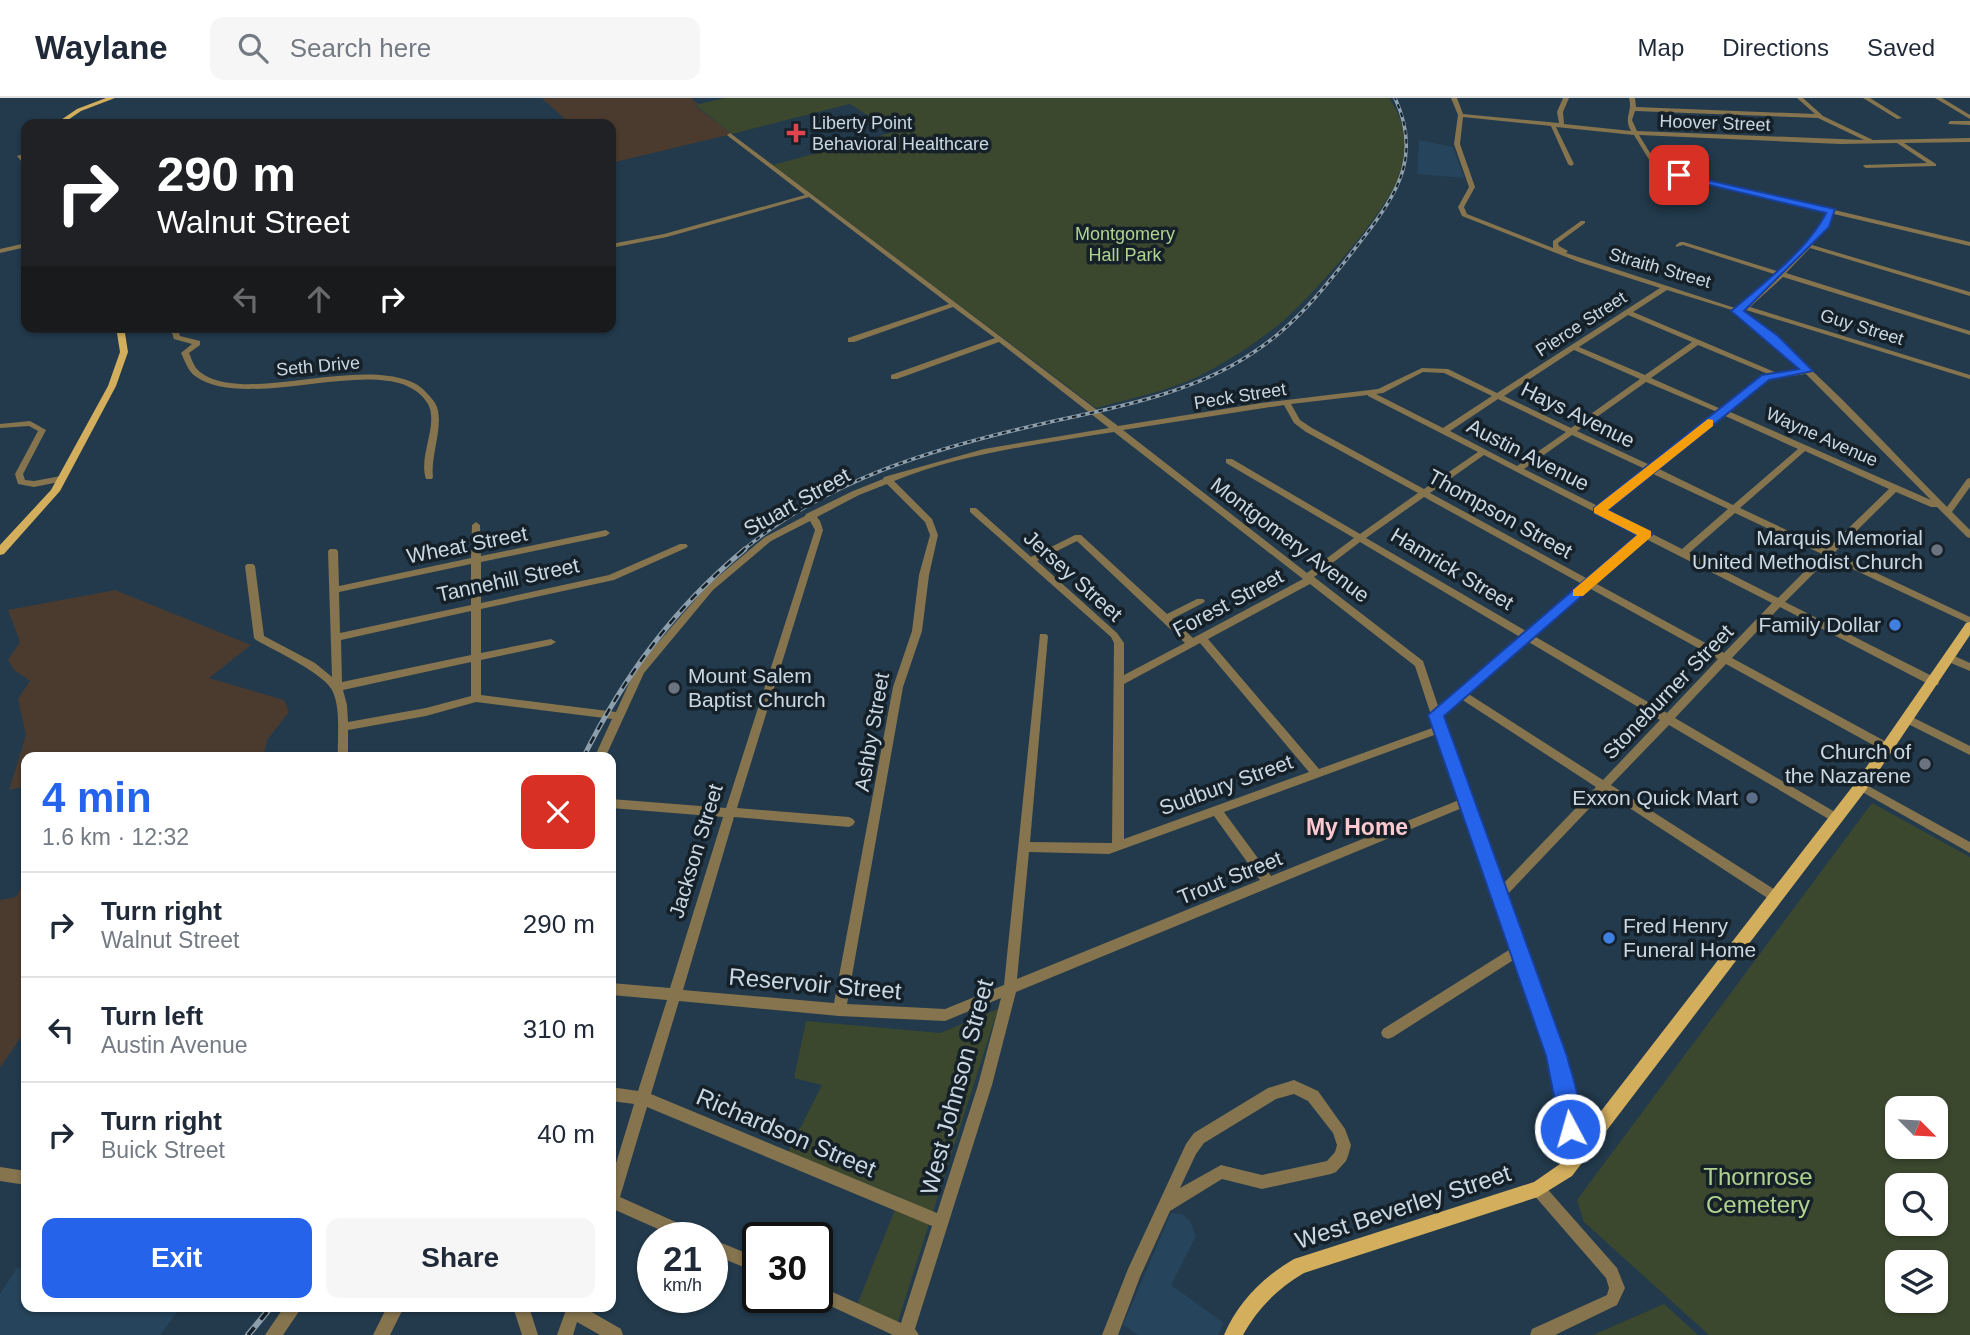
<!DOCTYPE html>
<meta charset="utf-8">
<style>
:root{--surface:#fff;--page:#f6f6f7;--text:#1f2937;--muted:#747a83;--line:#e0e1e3;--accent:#2563eb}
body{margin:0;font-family:Arial,sans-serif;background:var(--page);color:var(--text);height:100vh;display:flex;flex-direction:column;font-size:26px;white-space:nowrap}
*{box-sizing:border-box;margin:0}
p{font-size:23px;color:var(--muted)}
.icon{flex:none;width:38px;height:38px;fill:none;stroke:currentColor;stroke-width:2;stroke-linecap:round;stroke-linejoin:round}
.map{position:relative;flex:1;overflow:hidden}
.sheet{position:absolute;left:21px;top:654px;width:595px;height:560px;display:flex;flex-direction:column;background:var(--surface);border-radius:14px;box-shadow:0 2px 5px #0004}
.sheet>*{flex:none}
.hud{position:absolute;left:21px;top:21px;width:595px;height:214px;border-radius:14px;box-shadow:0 2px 5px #0004;background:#202124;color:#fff;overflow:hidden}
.needle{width:46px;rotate:114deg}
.controls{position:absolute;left:1885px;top:998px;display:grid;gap:14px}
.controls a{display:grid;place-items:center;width:63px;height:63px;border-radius:14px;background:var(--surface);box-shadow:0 2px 5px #0004;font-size:35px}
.speed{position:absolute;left:637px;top:1124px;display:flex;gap:14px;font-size:35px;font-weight:700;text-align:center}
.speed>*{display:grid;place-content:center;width:91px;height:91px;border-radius:50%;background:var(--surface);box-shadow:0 2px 5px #0004;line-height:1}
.speed small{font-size:18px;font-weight:400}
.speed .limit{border:4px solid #111;border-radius:10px;background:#fff;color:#111}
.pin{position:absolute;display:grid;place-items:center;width:60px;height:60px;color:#fff;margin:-30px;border-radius:14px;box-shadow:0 4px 10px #0006}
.me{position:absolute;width:77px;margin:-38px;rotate:354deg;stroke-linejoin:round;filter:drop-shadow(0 0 5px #0008)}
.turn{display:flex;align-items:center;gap:24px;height:147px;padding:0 21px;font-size:32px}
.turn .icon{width:91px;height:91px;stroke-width:2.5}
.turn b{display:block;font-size:49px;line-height:60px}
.lanes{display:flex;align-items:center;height:66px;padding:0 21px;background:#0003;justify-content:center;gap:35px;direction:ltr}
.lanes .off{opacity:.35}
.round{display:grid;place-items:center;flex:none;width:74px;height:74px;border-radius:14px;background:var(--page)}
.headline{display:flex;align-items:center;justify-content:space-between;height:119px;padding:0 21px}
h1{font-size:42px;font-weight:700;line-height:52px;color:var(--accent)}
.primary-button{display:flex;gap:14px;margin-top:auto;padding:14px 21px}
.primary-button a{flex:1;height:80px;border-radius:14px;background:var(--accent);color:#fff;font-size:28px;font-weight:700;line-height:80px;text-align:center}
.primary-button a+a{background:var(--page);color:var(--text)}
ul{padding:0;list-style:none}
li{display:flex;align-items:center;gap:21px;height:105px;padding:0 21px;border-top:2px solid var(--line)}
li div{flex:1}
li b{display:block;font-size:26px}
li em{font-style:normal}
header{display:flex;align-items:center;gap:42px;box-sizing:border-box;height:98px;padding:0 35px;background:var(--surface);border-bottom:2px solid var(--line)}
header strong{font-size:33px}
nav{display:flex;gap:38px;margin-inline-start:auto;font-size:24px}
.search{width:490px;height:63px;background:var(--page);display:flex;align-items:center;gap:18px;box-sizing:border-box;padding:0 24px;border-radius:14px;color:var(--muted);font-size:26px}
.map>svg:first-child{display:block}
.built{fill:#26445b}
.industrial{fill:#4b3b2f}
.green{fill:#3b482e;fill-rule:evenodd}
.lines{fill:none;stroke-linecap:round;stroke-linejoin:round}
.minor{fill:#85744e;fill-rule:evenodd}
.major{fill:#d3ae5d;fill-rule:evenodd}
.rail-far2-casing{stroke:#8d9fad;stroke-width:3.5}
.rail-far1-casing{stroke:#8d9fad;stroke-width:5}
.rail-casing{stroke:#8d9fad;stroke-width:6}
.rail-far2{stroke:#152028;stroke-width:2;stroke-dasharray:4.5;stroke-linecap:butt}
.rail-far1{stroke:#152028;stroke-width:2.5;stroke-dasharray:8;stroke-linecap:butt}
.rail{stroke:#152028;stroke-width:3.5;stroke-dasharray:10;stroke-linecap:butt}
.route{fill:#2563eb;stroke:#184099;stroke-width:2}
.slow{fill:#f59e0b}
.health-dot{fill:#e0444e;stroke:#152028;stroke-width:2.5}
.worship-dot{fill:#6b7280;stroke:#152028;stroke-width:2.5}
.shop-dot{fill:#3f7fe0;stroke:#152028;stroke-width:2.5}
.service-dot{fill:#5c6f8a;stroke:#152028;stroke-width:2.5}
.labels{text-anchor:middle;stroke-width:7;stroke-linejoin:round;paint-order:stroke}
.far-poi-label{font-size:18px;fill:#cad8e4;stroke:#152028;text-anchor:start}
.far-street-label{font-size:18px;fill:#cad8e4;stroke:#152028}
.far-park-label{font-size:18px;fill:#b1d38f;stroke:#152028}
.street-label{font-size:21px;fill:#cad8e4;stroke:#152028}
.poi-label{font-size:21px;fill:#cad8e4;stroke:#152028;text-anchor:end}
.neighbourhood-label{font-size:23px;font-weight:bold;fill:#fdc9d1;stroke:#152028}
.near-street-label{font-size:24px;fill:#cad8e4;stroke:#152028}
.near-park-label{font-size:24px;fill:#b1d38f;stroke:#152028}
</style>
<header>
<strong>Waylane</strong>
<div class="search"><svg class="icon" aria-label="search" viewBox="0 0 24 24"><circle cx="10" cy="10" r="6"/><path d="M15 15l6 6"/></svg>Search here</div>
<nav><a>Map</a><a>Directions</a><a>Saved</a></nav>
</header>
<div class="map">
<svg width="1970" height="1237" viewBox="0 0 1970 1237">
<rect width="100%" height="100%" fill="#223a4c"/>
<g class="built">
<polygon points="1419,42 1453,49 1464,80 1417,76"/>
<polygon points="1171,1115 1182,1116 1190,1123 1196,1138 1171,1187 1224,1225 1218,1237 1139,1237 1123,1227"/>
<polygon points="17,1170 26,1171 26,1209 181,1209 160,1237 0,1237 0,1196"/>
</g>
<g class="industrial">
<polygon points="542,0 691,0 698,6 695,8 732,36 611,65 611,26 570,26"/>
<polygon points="115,492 251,547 209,580 284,602 289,614 267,642 263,660 26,660 26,688 9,692 26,637 18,601 30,583 14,572 8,562 20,544 8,512"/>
<polygon points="26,779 26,931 0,970 0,802 16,799"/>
</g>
<g class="green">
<path d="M725,0H1389C1402,19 1409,42 1404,65C1396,105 1314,196 1282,224C1259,243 1233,260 1207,274C1174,292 1132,300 1096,310L773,67L894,34L850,6L732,36L695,7Z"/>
<path d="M1872,705L1970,759V1237H1709L1584,1124L1577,1102ZM1897,1010H1936V1048H1897ZM1897,1087H1936V1125H1897ZM1897,1164H1936V1202H1897Z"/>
<polygon points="998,911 897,1226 857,1207 900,1099 788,1054 822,987 794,980 806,923 940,935"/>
<polygon points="1664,1206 1698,1237 1593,1237"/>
</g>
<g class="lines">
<g class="minor">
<path d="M1451,0H1457L1463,16L1559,25L1557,14L1563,0H1569L1563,14L1564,26L1631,33C1623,19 1633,14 1629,0H1635L1636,9L1815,16L1797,0H1803L1823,18L1873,42L1970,40V44L1904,45L1936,66V68L1866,70L1863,68L1864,67L1927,65L1897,45L1840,46L1639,37L1660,71L1970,144V148L1834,116L1812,147L1970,194V198L1810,150L1786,175L1970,233V237L1783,179L1750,209L1970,277V281L1746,212L1741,213C1817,269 1880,342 1947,409L1967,381L1970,380V389L1952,414L1970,432V440L1967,439L1937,409H1931L1896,394L1834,455L1970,519V526L1829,460L1785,504L1938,581L1939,584L1938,587H1930L1780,509L1732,560L1892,647L1893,650L1892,653H1884L1726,566L1675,620L1840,717L1842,720L1840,723L1836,725L1832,723L1669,627L1611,687L1780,795L1782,799L1780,803L1776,804L1772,803L1605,694L1505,799L1564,959L1577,1011V1030L1589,1052L1587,1057L1582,1059L1577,1057L1563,1031V1011L1550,959L1515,861L1393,939L1388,941L1383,939L1381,935L1383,931L1512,850L1462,710L1016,894L992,987L915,1231L919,1237H893L811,1199H817V1187L901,1225L932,1128L647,1009L620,1099L698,1134L700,1139H676L613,1111L611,1112V1082L634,1006L611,1003V989L638,993L667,902L611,897V885L670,890L723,719L611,710V701L726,710L815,432L810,423L771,443L713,492L644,575L605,660H594L612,621L476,604L426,618L348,632V660H338C337,639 341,613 333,594C326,576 273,552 256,542L254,540L245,468L247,466H253L255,468L264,538L315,565L332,579L328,453L330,451H336L338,453L339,488L471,460L472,427L476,424L480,427L481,458L606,432L610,435L606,438L481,464V505L609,477L680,446H686L688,448L686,450L614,482L481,511V555L551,541L556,544L551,547L481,562V597L616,614L636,570L707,488L765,439L805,418L806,416L853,393L883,381L884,379L984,351L1109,330L999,244L897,281H891V277L995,240L953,209L854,244H848V240L949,206L809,99L667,139L611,150V146L664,136L805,97L728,38L727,37L730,35L956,205L1118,328L1261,305L1378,291L1422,270L1448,271L1497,295L1660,190L1579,164L1462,118L1458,109L1469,89L1454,46L1458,17ZM1635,13L1818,20L1864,42L1637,33L1632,22ZM1463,19L1551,28L1568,66L1571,68L1574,66L1556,29L1634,37L1656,73L1828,114L1814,136L1780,174L1684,144H1680L1676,147V149L1683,147L1777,177L1738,211L1566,155L1568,153L1559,148L1558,145L1585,125V123H1581L1553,143V150L1467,116L1464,109L1475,89L1460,46ZM1667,192L1732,212L1771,243L1802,272L1777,275L1633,214ZM1628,217L1692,244L1645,277L1579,249ZM1698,247L1768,276L1763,277L1721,311L1651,280ZM1574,252L1640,281L1571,330L1504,298ZM1423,274L1444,275L1492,298L1443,330L1376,296L1383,295ZM1806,276L1931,402L1728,313L1768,281ZM1646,284L1717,314L1650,367L1577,333ZM1368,297V298L1478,354L1424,391L1312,330L1300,322L1291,306ZM1498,301L1566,334L1517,368L1450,333ZM1284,307L1294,325L1306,334L1418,395L1360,436L1232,361H1226V365L1354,440L1307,475L1123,332ZM1723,317L1798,351L1733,407L1657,370ZM1114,334L1303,481L1193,540L1172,521L1203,505L1205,503L1203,501H1197L1167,516L1081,437H1075L1031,459L976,410H970V414L1111,539L1114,545L1112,745L1030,744L1048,538L1046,536H1040L1004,887L945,911L847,906L903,589L922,533L929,477L938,437L932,421L894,383C964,355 1040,346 1114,334ZM1572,337L1645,371L1598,408L1524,371ZM1805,353L1889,391L1827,451L1740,410ZM1484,357L1639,437L1588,481L1430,395ZM1651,375L1728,411L1682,451L1605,412ZM887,386L925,424L930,437L919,477L912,533L893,589L834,905L683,892L734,719L849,729L853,727L855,724L853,721L849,719L737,710L823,432L820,423L817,419L859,397ZM1424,399L1582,486L1526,533L1366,440ZM1735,415L1822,456L1778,500L1689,455ZM1646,441L1772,505L1724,555L1595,485ZM1077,443L1185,545L1124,577V545L1117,535L1037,463ZM1360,444L1520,539L1438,608L1423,563L1314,479ZM471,466V507L340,535L339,494ZM1310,486L1415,568L1435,629L1319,671L1208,541ZM1589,490L1718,561L1667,615L1534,538ZM471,513V557L342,584L341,542ZM1527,543L1660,622L1603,682L1467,595ZM1200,545L1309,674L1124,741V586ZM471,564V598L426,610L348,624L347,607L343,592ZM1461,601L1596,689L1501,788L1441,617ZM1437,636L1459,702L1271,778L1224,714ZM1214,718L1260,782L1017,881L1029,754L1109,756ZM1001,900L978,987L937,1115L651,996L679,903L839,918L945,923Z"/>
<polygon points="1863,0 1870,0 1902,20 1897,21"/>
<polygon points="1935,0 1942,0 1970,17 1970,21"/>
<polygon points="1950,23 1970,23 1970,27 1948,26"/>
<polygon points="26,55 26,59 24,59 26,63 26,69 17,58"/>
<polygon points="26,145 26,149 0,155 0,151"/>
<path d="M170,229H177L180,238L200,243V247L189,255C192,262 194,269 200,274C211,283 227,285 240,286C290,289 373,263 416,286C422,289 431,299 435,305C446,323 430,357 433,379L432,381H426C418,358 439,327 428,306C394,247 251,318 195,278C188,273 185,263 181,255L192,246L174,241Z"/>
<polygon points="30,323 46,332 23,376 25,382 34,383 61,378 64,379 64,383 34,389 18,386 15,376 38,333 29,328 0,330 0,326"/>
<polygon points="1950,556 1970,565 1970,573 1946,563 1945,560"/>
<polygon points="1908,617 1970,648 1970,657 1904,624 1903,621 1904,618"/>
<polygon points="1861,684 1970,744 1970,755 1857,691 1855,688 1857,685"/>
<path d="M1294,982L1318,993L1345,1031L1351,1047L1348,1058L1346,1063L1336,1074L1331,1076L1262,1091L1222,1081L1170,1113L1140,1179L1118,1237H1102L1128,1171L1186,1046L1194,1035L1268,990ZM1294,996L1308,1003L1333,1035L1337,1047L1335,1054L1327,1063L1262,1077L1221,1067L1180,1090L1196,1056L1204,1045L1276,1001Z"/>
<polygon points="0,1069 26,1073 26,1087 0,1083"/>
<polygon points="1538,1084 1543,1086 1617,1170 1625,1190 1617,1207 1555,1237 1530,1237 1532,1231 1607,1197 1609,1190 1606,1180 1533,1096 1531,1091 1533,1086"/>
<polygon points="712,1141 758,1160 758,1175 712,1156"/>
<polygon points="284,1209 302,1209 283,1237 265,1237"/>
<polygon points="387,1209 404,1209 390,1237 373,1237"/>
<polygon points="513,1209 529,1209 538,1237 522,1237"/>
<polygon points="567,1209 583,1209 621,1231 623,1237 600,1237 577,1224 573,1237 557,1237"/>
</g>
<g class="major">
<polygon points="106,0 115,0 81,13 62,26 55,26 77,11"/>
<polygon points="116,229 124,229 128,254 116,288 60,393 4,456 0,457 0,447 51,392 108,288 120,254"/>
<path d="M1970,524V537L1866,692L1572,1078L1538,1099L1304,1175C1278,1190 1258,1210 1243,1237H1224C1238,1204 1263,1179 1294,1161L1534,1084L1560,1066L1856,684L1966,525Z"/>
</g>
<g class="rail-far2-casing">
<path id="rail-far2" d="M742,453C828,381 935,350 1041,326C1112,310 1189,297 1251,256C1300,225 1332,180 1367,135C1401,91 1420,54 1395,0"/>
</g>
<g class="rail-far1-casing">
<path id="rail-far1" d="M583,660C624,578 674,510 745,451"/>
</g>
<g class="rail-casing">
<polyline id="rail" points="248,1237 271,1209"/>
</g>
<use href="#rail-far2" class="rail-far2"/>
<use href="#rail-far1" class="rail-far1"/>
<use href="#rail" class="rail"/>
</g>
<path class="route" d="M1676,75L1835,111L1829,129L1744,213L1778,238L1813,273L1769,282L1608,412L1653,436L1444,618L1567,958C1573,983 1587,1014 1577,1038L1570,1041L1562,1038L1546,958L1428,617L1637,437L1594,415V410L1762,277L1799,271L1731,213C1761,188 1809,150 1826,115L1676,79Z"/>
<polygon class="slow" points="1708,321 1713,322 1713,328 1608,412 1651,433 1651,439 1583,498 1573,498 1573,492 1637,437 1594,415 1594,410"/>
<path class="health-dot" d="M792.5 24.5h7v7h7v7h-7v7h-7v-7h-7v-7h7z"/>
<g class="worship-dot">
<circle cx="1937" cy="452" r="7"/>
<circle cx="674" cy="590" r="7"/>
<circle cx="1925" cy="666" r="7"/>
</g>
<g class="shop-dot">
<circle cx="1895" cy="527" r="7"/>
<circle cx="1609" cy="840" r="7"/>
</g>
<circle class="service-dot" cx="1752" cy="700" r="7"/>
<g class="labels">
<g class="far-poi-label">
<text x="812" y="31">Liberty Point<tspan x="812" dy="21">Behavioral Healthcare</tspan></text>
</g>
<g class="far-street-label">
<text transform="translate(1715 25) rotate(2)" y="6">Hoover Street</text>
<text transform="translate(1660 170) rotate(16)" y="6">Straith Street</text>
<text transform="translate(1581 226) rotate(-33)" y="6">Pierce Street</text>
<text transform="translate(1862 229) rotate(17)" y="6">Guy Street</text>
<text transform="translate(318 268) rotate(-5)" y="6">Seth Drive</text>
<text transform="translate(1240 298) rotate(-9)" y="6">Peck Street</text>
<text transform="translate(1822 339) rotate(24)" y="6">Wayne Avenue</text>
</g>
<g class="far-park-label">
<text x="1125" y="142">Montgomery<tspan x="1125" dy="21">Hall Park</tspan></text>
</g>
<g class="street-label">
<text transform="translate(1578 317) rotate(26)" y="7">Hays Avenue</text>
<text transform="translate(1528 357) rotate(27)" y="7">Austin Avenue</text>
<text transform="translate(797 404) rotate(-29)" y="7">Stuart Street</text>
<text transform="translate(1500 416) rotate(29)" y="7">Thompson Street</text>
<text transform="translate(1290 442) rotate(37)" y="7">Montgomery Avenue</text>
<text transform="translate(467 447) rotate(-11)" y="7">Wheat Street</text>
<text transform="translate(1452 471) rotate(31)" y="7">Hamrick Street</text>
<text transform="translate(1073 478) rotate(42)" y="7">Jersey Street</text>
<text transform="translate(508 482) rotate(-12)" y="7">Tannehill Street</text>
<text transform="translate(1228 505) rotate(-28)" y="7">Forest Street</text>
<text transform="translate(1668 594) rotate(-46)" y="7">Stoneburner Street</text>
<text transform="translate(872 634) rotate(-80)" y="7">Ashby Street</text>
<text transform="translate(1226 687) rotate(-20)" y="7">Sudbury Street</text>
<text transform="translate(696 753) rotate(-73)" y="7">Jackson Street</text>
<text transform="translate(1230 780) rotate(-22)" y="7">Trout Street</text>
</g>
<g class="poi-label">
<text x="1923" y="447">Marquis Memorial<tspan x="1923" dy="24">United Methodist Church</tspan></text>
<text x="1881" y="534">Family Dollar</text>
<text x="688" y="585" text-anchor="start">Mount Salem<tspan x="688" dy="24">Baptist Church</tspan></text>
<text x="1911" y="661">Church of<tspan x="1911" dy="24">the Nazarene</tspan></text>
<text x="1738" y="707">Exxon Quick Mart</text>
<text x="1623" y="835" text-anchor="start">Fred Henry<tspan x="1623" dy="24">Funeral Home</tspan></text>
</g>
<g class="neighbourhood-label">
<text x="1357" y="737">My Home</text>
</g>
<g class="near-street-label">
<text transform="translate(815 886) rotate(5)" y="8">Reservoir Street</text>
<text transform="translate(957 989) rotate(-75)" y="8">West Johnson Street</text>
<text transform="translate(786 1035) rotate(23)" y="8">Richardson Street</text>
<text transform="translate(1403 1109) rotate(-18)" y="8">West Beverley Street</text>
</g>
<g class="near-park-label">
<text x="1758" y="1087">Thornrose<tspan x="1758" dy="28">Cemetery</tspan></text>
</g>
</g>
</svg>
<div class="controls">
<a><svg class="needle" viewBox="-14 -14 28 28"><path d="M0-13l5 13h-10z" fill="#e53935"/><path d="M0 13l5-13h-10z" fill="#747a83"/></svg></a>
<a><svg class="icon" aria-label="search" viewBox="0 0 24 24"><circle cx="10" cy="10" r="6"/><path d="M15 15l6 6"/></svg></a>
<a><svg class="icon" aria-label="layers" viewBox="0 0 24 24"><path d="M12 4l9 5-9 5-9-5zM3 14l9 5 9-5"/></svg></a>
</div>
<div class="speed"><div>21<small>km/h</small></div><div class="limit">30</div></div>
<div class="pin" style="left:1679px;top:77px;background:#d93025"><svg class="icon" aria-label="arrive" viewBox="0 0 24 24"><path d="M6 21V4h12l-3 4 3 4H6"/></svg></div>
<svg class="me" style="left:1570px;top:1031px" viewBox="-20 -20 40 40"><circle r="17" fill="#2563eb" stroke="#fff" stroke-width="3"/><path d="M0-11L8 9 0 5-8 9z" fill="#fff"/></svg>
<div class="hud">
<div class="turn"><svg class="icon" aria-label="right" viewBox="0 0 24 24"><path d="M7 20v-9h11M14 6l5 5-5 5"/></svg><div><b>290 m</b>Walnut Street</div></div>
<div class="lanes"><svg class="icon off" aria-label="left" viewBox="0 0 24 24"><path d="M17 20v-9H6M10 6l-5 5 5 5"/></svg><svg class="icon off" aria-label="ahead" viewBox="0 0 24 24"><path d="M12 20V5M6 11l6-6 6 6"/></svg><svg class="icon" aria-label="right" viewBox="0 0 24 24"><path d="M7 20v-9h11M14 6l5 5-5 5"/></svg></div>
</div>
<section class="sheet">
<div class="headline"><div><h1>4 min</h1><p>1.6 km · 12:32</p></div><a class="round" style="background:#d93025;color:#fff"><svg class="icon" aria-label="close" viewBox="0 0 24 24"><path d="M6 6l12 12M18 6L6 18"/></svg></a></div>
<ul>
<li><svg class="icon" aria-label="right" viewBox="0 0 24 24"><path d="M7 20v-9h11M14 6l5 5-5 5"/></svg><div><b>Turn right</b><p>Walnut Street</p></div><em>290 m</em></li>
<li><svg class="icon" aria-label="left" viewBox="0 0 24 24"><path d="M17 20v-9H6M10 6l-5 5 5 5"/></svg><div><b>Turn left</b><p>Austin Avenue</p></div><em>310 m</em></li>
<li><svg class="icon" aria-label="right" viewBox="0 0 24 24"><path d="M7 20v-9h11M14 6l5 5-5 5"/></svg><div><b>Turn right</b><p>Buick Street</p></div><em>40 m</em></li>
</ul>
<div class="primary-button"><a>Exit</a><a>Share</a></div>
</section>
</div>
